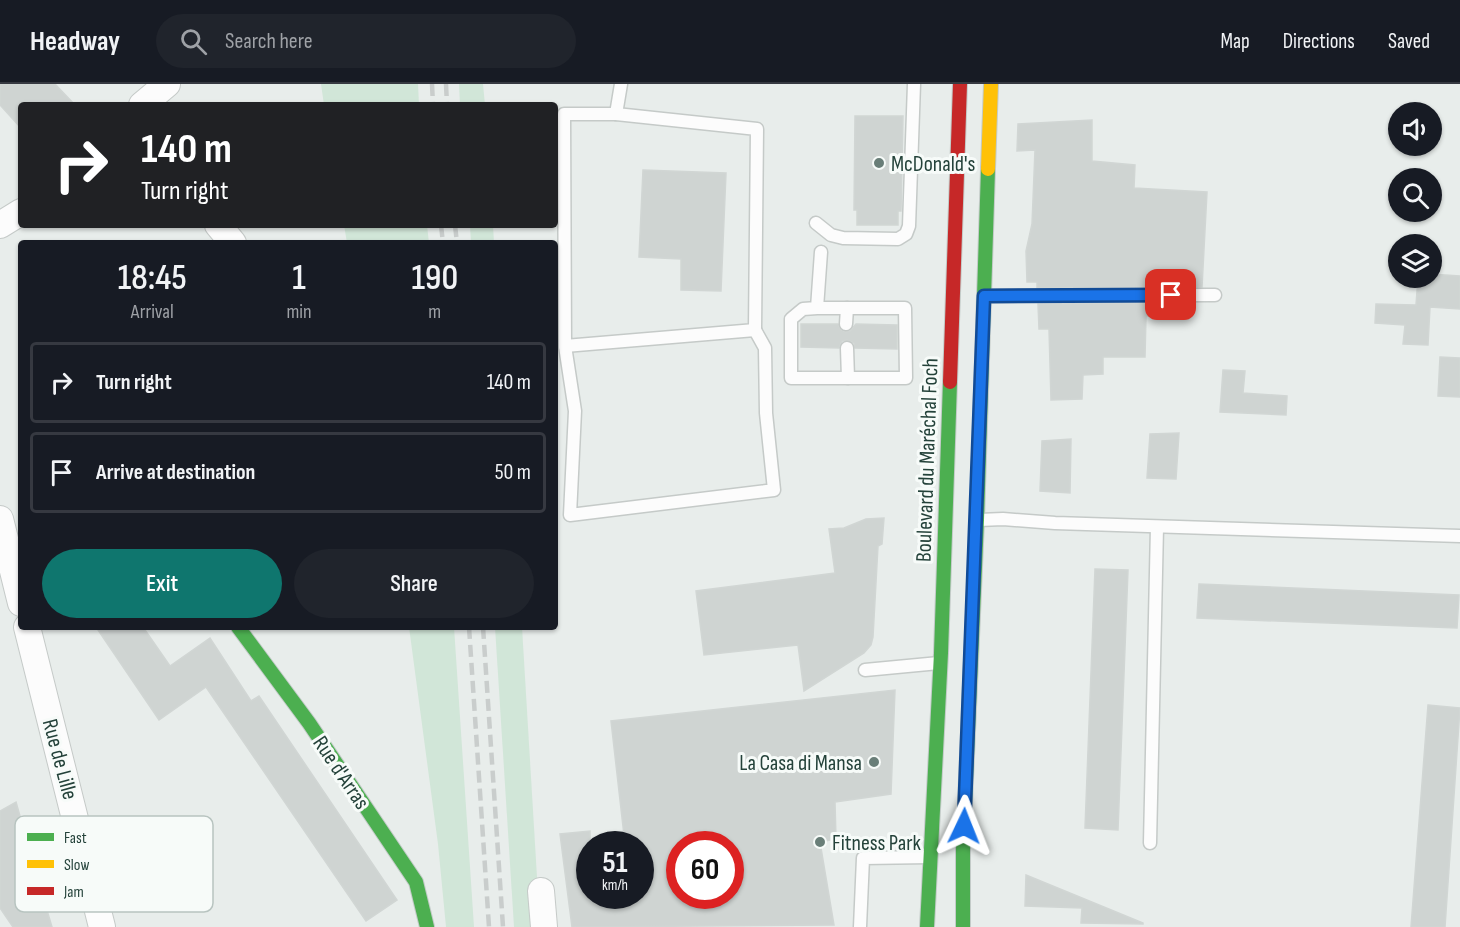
<!DOCTYPE html>
<meta charset="utf-8">
<style>
:root{--surface:#171b24;--page:#20242c;--text:#f1f3f6;--muted:#9ea1a6;--line:#363941;--accent:#0f766e}
body{margin:0;font-family:"Sofia Sans Condensed",sans-serif;background:var(--page);color:var(--text);height:100vh;display:flex;flex-direction:column;font-size:22px;white-space:nowrap}
*{box-sizing:border-box;margin:0}
p{font-size:20px;color:var(--muted)}
.icon{flex:none;width:33px;height:33px;fill:none;stroke:currentColor;stroke-width:2;stroke-linecap:round;stroke-linejoin:round}
.map{position:relative;flex:1;overflow:hidden}
.sheet{position:absolute;left:18px;top:156px;width:540px;height:390px;display:flex;flex-direction:column;background:var(--surface);border-radius:6px;box-shadow:0 2px 4px #0004}
.sheet>*{flex:none}
.guide{position:absolute;left:18px;top:18px;width:540px;height:126px;border-radius:6px;box-shadow:0 2px 4px #0004;background:#202124;color:#fff;overflow:hidden}
.fabs{position:absolute;left:1388px;top:18px;display:grid;gap:12px}
.fabs a{display:grid;place-items:center;width:54px;height:54px;border-radius:50%;background:var(--surface);box-shadow:0 2px 4px #0004;font-size:30px}
.speed{position:absolute;left:576px;top:747px;display:flex;gap:12px;font-size:30px;font-weight:700;text-align:center}
.speed>*{display:grid;place-content:center;width:78px;height:78px;border-radius:50%;background:var(--surface);box-shadow:0 2px 4px #0004;line-height:1}
.speed small{font-size:15px;font-weight:400}
.speed .limit{border:9px solid #d22;background:#fff;color:#111}
.pin{position:absolute;display:grid;place-items:center;width:51px;height:51px;color:#fff;margin:-26px;border-radius:12px;box-shadow:0 3px 9px #0006}
.me{position:absolute;width:66px;margin:-33px;rotate:2deg;stroke-linejoin:round;filter:drop-shadow(0 0 4px #0008)}
.turn{display:flex;align-items:center;gap:21px;height:126px;padding:0 24px;font-size:27px}
.turn .icon{width:78px;height:78px;stroke-width:2.5}
.turn b{display:block;font-size:42px;line-height:51px}
.eta{display:flex;justify-content:space-evenly;align-items:center;height:102px;text-align:center}
.eta b{font-size:36px;font-weight:600;line-height:42px}
.button{display:flex;gap:12px;margin-top:auto;padding:12px 24px}
.button a{flex:1;height:69px;border-radius:36px;background:var(--accent);color:#fff;font-size:24px;font-weight:600;line-height:69px;text-align:center}
.button a+a{background:var(--page);color:var(--text)}
ul{padding:0;list-style:none}
li{display:flex;align-items:center;gap:18px;height:81px;margin:0 12px 9px;padding:0 12px;border:3px solid var(--line);border-radius:6px}
li div{flex:1}
li b{display:block;font-size:22px}
li em{font-style:normal}
header{display:flex;align-items:center;gap:36px;box-sizing:border-box;height:84px;padding:0 30px;background:var(--surface);border-bottom:2px solid var(--line)}
header strong{font-size:28px}
nav{display:flex;gap:33px;margin-inline-start:auto;font-size:21px}
.search{width:420px;height:54px;background:var(--page);display:flex;align-items:center;gap:15px;box-sizing:border-box;padding:0 21px;border-radius:33px;color:var(--muted);font-size:22px}
.map>svg:first-child{display:block}
.green{fill:#d1e6d8}
.building{fill:#cfd4d2;stroke:#d1d6d4;stroke-width:1.5;fill-rule:evenodd}
.lines{fill:none;stroke-linecap:round;stroke-linejoin:round}
.lane-casing{stroke:#c5cac8;stroke-width:15}
.street-casing{stroke:#c5cac8;stroke-width:28}
.fast-casing{stroke:#c3cbc8;stroke-width:16}
.slow-casing{stroke:#c3cbc8;stroke-width:16}
.jam-casing{stroke:#c3cbc8;stroke-width:16}
.lane{stroke:#fcfcfc;stroke-width:12}
.street{stroke:#fcfcfc;stroke-width:26}
.fast{stroke:#4caf50;stroke-width:14}
.slow{stroke:#ffc107;stroke-width:14}
.jam{stroke:#c62828;stroke-width:14}
.rail{stroke:#c9cdcc;stroke-width:4.5;stroke-dasharray:12 6;stroke-linecap:butt}
.route-casing{stroke:#114b97;stroke-width:15}
.route{stroke:#1a73e8;stroke-width:10}
.poi-dot{fill:#697e78;stroke:#f7fbf9;stroke-width:2}
.labels{text-anchor:middle;stroke-width:6;stroke-linejoin:round;paint-order:stroke}
.poi-label{font-size:22px;fill:#24423a;stroke:#f7fbf9;text-anchor:start}
.street-label{font-size:22px;fill:#24423a;stroke:#f7fbf9}
.key{fill:#f7fbf9;stroke:#b8c4c0;stroke-width:1.5}
.key-label{font-size:16px;fill:#24423a}
</style>
<header>
<strong>Headway</strong>
<div class="search"><svg class="icon" aria-label="search" viewBox="0 0 24 24"><circle cx="10" cy="10" r="6"/><path d="M15 15l6 6"/></svg>Search here</div>
<nav><a>Map</a><a>Directions</a><a>Saved</a></nav>
</header>
<div class="map">
<svg width="1460" height="843" viewBox="0 0 1460 843">
<rect width="100%" height="100%" fill="#e8edeb"/>
<g class="green">
<polygon points="321,0 418,0 419,21 324,21"/>
<polygon points="459,0 483,0 485,21 460,21"/>
<polygon points="344,141 427,141 429,159 347,159"/>
<polygon points="470,141 493,141 494,159 471,159"/>
<polygon points="409,543 454,543 474,843 446,843 438,760"/>
<polygon points="495,543 522,543 540,843 514,843"/>
</g>
<g class="building">
<polygon points="0,0 55,0 75,21 21,21 21,44 0,21"/>
<polygon points="855,32 903,32 901,127 898,127 898,141 857,141 857,126 854,126"/>
<polygon points="1092,36 1092,77 1135,81 1134,104 1207,108 1202,203 1037,204 1037,198 1027,198 1026,167 1032,140 1035,66 1017,67 1018,40"/>
<polygon points="643,86 726,89 721,207 681,206 681,175 639,173"/>
<polygon points="1431,190 1460,192 1460,225 1430,223 1428,261 1403,260 1405,241 1375,239 1376,220 1416,221 1418,194 1431,194"/>
<polygon points="1163,219 1163,231 1146,232 1145,273 1103,273 1103,290 1083,291 1082,315 1051,316 1049,245 1039,245 1038,220"/>
<polygon points="801,240 838,240 841,246 846,248 850,247 856,240 897,241 897,265 855,264 854,259 847,256 842,257 839,264 801,263"/>
<polygon points="1440,273 1460,274 1460,313 1438,312"/>
<polygon points="1223,286 1245,287 1243,309 1287,312 1286,331 1220,328"/>
<polygon points="1179,349 1176,395 1147,394 1150,350"/>
<polygon points="1071,355 1070,409 1040,407 1042,357"/>
<polygon points="884,434 882,460 878,462 873,553 871,561 864,569 804,607 798,561 704,571 696,507 835,489 829,445 844,444 866,435"/>
<polygon points="1095,485 1128,486 1118,746 1085,744"/>
<polygon points="1199,500 1459,511 1457,544 1197,534"/>
<polygon points="96,543 143,543 170,582 210,554 251,617 259,612 397,816 366,837 206,603 159,636"/>
<path d="M895,606L891,710L835,718L836,755L820,758L834,841L572,843L560,750L590,747V812H640V760H625L611,637ZM680,760H730V812H680Z"/>
<polygon points="1428,621 1460,624 1445,843 1411,843"/>
<polygon points="16,718 43,813 52,843 13,843 0,824 0,727"/>
<polygon points="1026,791 1143,839 1143,840 1081,839 1082,824 1025,822"/>
</g>
<g class="lines">
<g class="lane-casing">
<g id="lane">
<polygon points="564,30 616,30 757,45 755,246 565,262"/>
<polyline points="616,30 621,0"/>
<polyline points="816,139 831,151 843,154 898,155 906,150 909,142 914,0"/>
<polyline points="985,212 1215,211"/>
<polyline points="817,224 905,224 906,294 791,294 791,235 803,225 817,224 821,168"/>
<polyline points="846,240 847,224"/>
<polyline points="565,262 575,327 570,431 774,406 766,329 765,264 755,246"/>
<polyline points="847,264 848,294"/>
<polyline points="979,436 1003,435 1055,439 1460,452"/>
<polyline points="865,586 939,579"/>
<polyline points="1150,759 1157,443"/>
<polyline points="860,843 863,774 930,773"/>
</g>
</g>
<g class="street-casing">
<g id="street">
<polyline points="142,21 167,0"/>
<polyline points="0,141 21,128"/>
<polyline points="218,141 233,159"/>
<polyline points="0,435 21,519"/>
<polyline points="27,543 102,843"/>
<polyline points="541,807 544,843"/>
</g>
</g>
<g class="fast-casing">
<g id="fast">
<polyline points="238,543 309,639 416,798 427,843"/>
<polyline points="927,843 941,569 950,298"/>
<polyline points="963,843 963,766 977,436 988,85"/>
</g>
</g>
<g class="slow-casing">
<polyline id="slow" points="988,85 991,0"/>
</g>
<g class="jam-casing">
<polyline id="jam" points="950,298 960,0"/>
</g>
<use href="#lane" class="lane"/>
<use href="#street" class="street"/>
<use href="#fast" class="fast"/>
<use href="#slow" class="slow"/>
<use href="#jam" class="jam"/>
<g class="rail">
<polyline points="432,0 433,21"/>
<polyline points="446,0 447,21"/>
<polyline points="441,141 443,159"/>
<polyline points="455,141 457,159"/>
<polyline points="469,543 489,843"/>
<polyline points="483,543 503,843"/>
</g>
</g>
<g class="lines">
<g class="route-casing">
<polyline id="route" points="964,742 984,212 1171,211"/>
</g>
<use href="#route" class="route"/>
</g>
<g class="poi-dot">
<circle cx="879" cy="79" r="6"/>
<circle cx="874" cy="678" r="6"/>
<circle cx="820" cy="758" r="6"/>
</g>
<g class="labels">
<g class="poi-label">
<text x="891" y="87">McDonald's</text>
<text x="862" y="686" text-anchor="end">La Casa di Mansa</text>
<text x="832" y="766">Fitness Park</text>
</g>
<g class="street-label">
<text transform="translate(926 376) rotate(-88)" y="8">Boulevard du Maréchal Foch</text>
<text transform="translate(61 675) rotate(75)" y="8">Rue de Lille</text>
<text transform="translate(342 688) rotate(56)" y="8">Rue d'Arras</text>
</g>
</g>
<rect x="15" y="732" width="198" height="96" rx="9" class="key"/>
<rect x="27" y="749" width="27" height="8" fill="#4caf50"/>
<rect x="27" y="776" width="27" height="8" fill="#ffc107"/>
<rect x="27" y="803" width="27" height="8" fill="#c62828"/>
<g class="key-label">
<text x="64" y="759">Fast</text>
<text x="64" y="786">Slow</text>
<text x="64" y="813">Jam</text>
</g>
</svg>
<div class="fabs">
<a><svg class="icon" aria-label="sound" viewBox="0 0 24 24"><path d="M4 9h4l5-4v14l-5-4H4zM17 9q2 3 0 6"/></svg></a>
<a><svg class="icon" aria-label="search" viewBox="0 0 24 24"><circle cx="10" cy="10" r="6"/><path d="M15 15l6 6"/></svg></a>
<a><svg class="icon" aria-label="layers" viewBox="0 0 24 24"><path d="M12 4l9 5-9 5-9-5zM3 14l9 5 9-5"/></svg></a>
</div>
<div class="speed"><div>51<small>km/h</small></div><div class="limit">60</div></div>
<div class="pin" style="left:1171px;top:211px;background:#d93025"><svg class="icon" aria-label="arrive" viewBox="0 0 24 24"><path d="M6 21V4h12l-3 4 3 4H6"/></svg></div>
<svg class="me" style="left:964px;top:742px" viewBox="-20 -20 40 40"><path d="M0-17L14 15 0 8-14 15z" fill="#1a73e8" stroke="#fff" stroke-width="4"/></svg>
<div class="guide">
<div class="turn"><svg class="icon" aria-label="right" viewBox="0 0 24 24"><path d="M7 20v-9h11M14 6l5 5-5 5"/></svg><div><b>140 m</b>Turn right</div></div>
</div>
<section class="sheet">
<div class="eta">
<div><b>18:45</b><p>Arrival</p></div>
<div><b>1</b><p>min</p></div>
<div><b>190</b><p>m</p></div>
</div>
<ul>
<li><svg class="icon" aria-label="right" viewBox="0 0 24 24"><path d="M7 20v-9h11M14 6l5 5-5 5"/></svg><div><b>Turn right</b></div><em>140 m</em></li>
<li><svg class="icon" aria-label="arrive" viewBox="0 0 24 24"><path d="M6 21V4h12l-3 4 3 4H6"/></svg><div><b>Arrive at destination</b></div><em>50 m</em></li>
</ul>
<div class="button"><a>Exit</a><a>Share</a></div>
</section>
</div>
